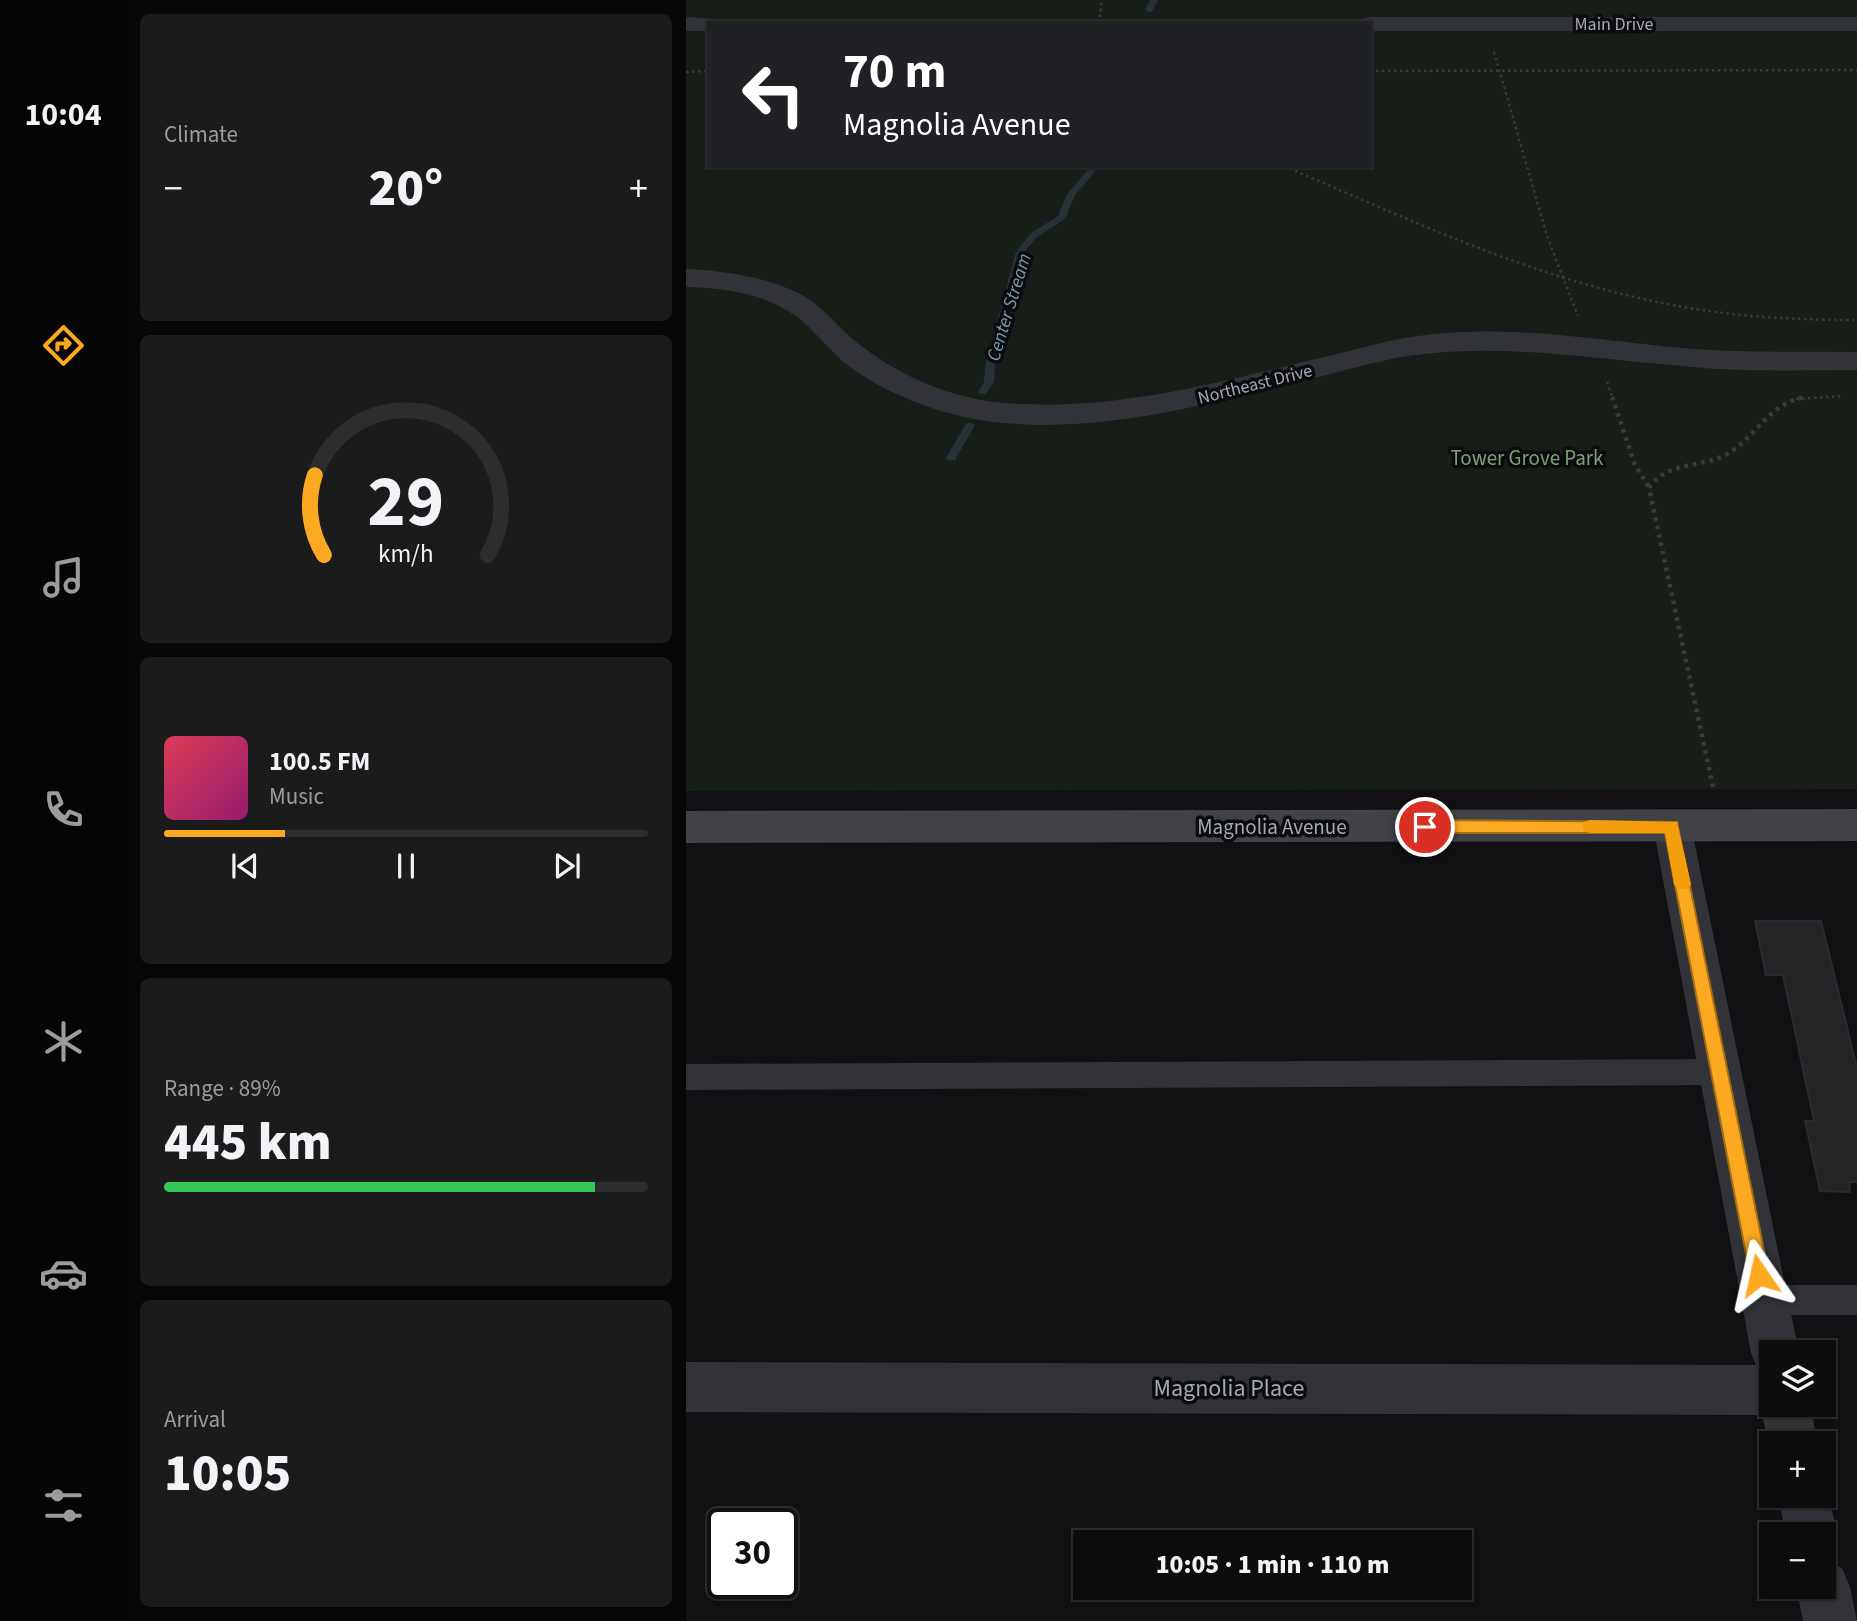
<!DOCTYPE html>
<html lang="en">
<head>
<meta charset="utf-8">
<style>
  body { margin:0; font-family:"Source Sans 3",sans-serif; background:#1b1b1c; color:#f1f3f6; height:100vh; display:flex; flex-direction:column; font-size:26px; white-space:nowrap }
  * { box-sizing:border-box; margin:0 }
  p { font-size:23px; color:#9a9c9e }
  .icon { flex:none; width:38px; height:38px; fill:none; stroke:currentColor; stroke-width:2; stroke-linecap:round; stroke-linejoin:round }
  .map { position:relative; flex:1; overflow:hidden }
  .side { display:flex; flex-direction:column; gap:14px; padding:14px; background:#070708; width:560px }
  .side>* { flex:none }
  .guide { position:absolute; left:21px; top:21px; width:665px; height:147px; border-radius:0px; box-shadow:0 2px 5px #0004,0 0 0 2px #2d2d2e; background:#202124; color:#fff; overflow:hidden }
  .controls { position:absolute; left:1073px; top:1340px; display:grid; gap:14px }
  .controls a { display:grid; place-items:center; width:77px; height:77px; border-radius:0px; background:#0d0d0e; box-shadow:0 2px 5px #0004,0 0 0 2px #2d2d2e; font-size:35px }
  .speed { position:absolute; left:21px; top:1508px; display:flex; gap:14px; font-size:35px; font-weight:700; text-align:center }
  .speed>* { display:grid; place-content:center; width:91px; height:91px; border-radius:50%; background:#0d0d0e; box-shadow:0 2px 5px #0004,0 0 0 2px #2d2d2e; line-height:1 }
  .speed .limit { border:4px solid #111; border-radius:10px; background:#fff; color:#111 }
  .pin { position:absolute; display:grid; place-items:center; width:60px; height:60px; color:#fff; margin:-30px; border:4px solid #fff; border-radius:50%; box-shadow:0 2px 7px #0007 }
  .me { position:absolute; width:77px; margin:-38px; rotate:349deg; stroke-linejoin:round; filter:drop-shadow(0 0 5px #0008) }
  .turn { display:flex; align-items:center; gap:24px; height:147px; padding:0 21px; font-size:32px }
  .turn .icon { width:91px; height:91px; stroke-width:2.5 }
  .turn b { display:block; font-size:49px; line-height:60px }
  .big { font-size:52px; font-weight:800; line-height:1.1 }
  .side .widget { flex:1; display:flex; flex-direction:column; justify-content:center; gap:10px; min-width:0; padding:0 24px; border-radius:10px; background:#1b1b1c }
  .side .dial { align-items:center; gap:0 }
  .dial svg { height:182px; overflow:visible; fill:none; stroke:#2d2d2e; stroke-width:7; stroke-linecap:round; text-anchor:middle }
  .dial text { fill:#f1f3f6; stroke:none }
  .song { display:flex; align-items:center; gap:21px }
  .cover { width:84px; height:84px; border-radius:10px; background:linear-gradient(135deg,hsl(350 70% 55%),hsl(320 70% 35%)) }
  .played { height:7px; border-radius:4px; background:linear-gradient(90deg,#fca921 25%,#2d2d2e 25%) }
  .keys { display:flex; justify-content:space-around; direction:ltr }
  .heat { display:flex; justify-content:space-between; align-items:center; font-size:38px; direction:ltr }
  .charge { height:10px; border-radius:5px; background:linear-gradient(90deg,#34c759 89%,#2d2d2e 0) }
  .trip { position:absolute; left:387px; top:1530px; width:399px; height:70px; border-radius:0px; background:#0d0d0e; box-shadow:0 2px 5px #0004,0 0 0 2px #2d2d2e; font-weight:800; line-height:70px; text-align:center }
  main { display:flex; flex:1; min-height:0 }
  .menu { display:flex; flex-direction:column; width:126px; justify-content:space-around; align-items:center; background:#050506; color:#9a9c9e }
  .menu .icon { width:49px; height:49px }
  .menu .selected { color:#fca921 }
  .menu b { font-size:32px; color:#f1f3f6 }
  .map>svg:first-child { display:block }
  .green { fill:#171e18; fill-rule:evenodd }
  .lines { fill:none; stroke-linecap:round; stroke-linejoin:round }
  .stream { fill:#273137; fill-rule:evenodd }
  .building { fill:#242427; stroke:#2b2b2f; stroke-width:2 }
  .path-far1 { stroke:#383a3f; stroke-width:2.5; stroke-dasharray:2.5 3.5; stroke-linecap:butt }
  .path { stroke:#383a3f; stroke-width:4.5; stroke-dasharray:3.5 5; stroke-linecap:butt }
  .lane { fill:#323338; fill-rule:evenodd }
  .street { fill:#323338; fill-rule:evenodd }
  .secondary { fill:#404248; fill-rule:evenodd }
  .route { fill:#fca921; stroke:#a46e15; stroke-width:2 }
  .slow { fill:#f59e0b }
  .labels { text-anchor:middle; stroke-width:7; stroke-linejoin:round; paint-order:stroke }
  .far-street-label { font-size:18px; fill:#a2a8b4; stroke:#0c0c0e }
  .far-water-label { font-size:19px; font-style:italic; fill:#7699b2; stroke:#0c0c0e }
  .park-label { font-size:21px; fill:#77a178; stroke:#0c0c0e }
  .street-label { font-size:21px; fill:#a2a8b4; stroke:#0c0c0e }
  .near-street-label { font-size:24px; fill:#a2a8b4; stroke:#0c0c0e }
</style>
</head>
<body>
<main>
<nav class="menu">
<b>10:04</b>
<svg class="icon selected" aria-label="directions" viewBox="0 0 24 24"><path d="M12 3l9 9-9 9-9-9zM9 14v-3h6M13 9l2 2-2 2"/></svg>
<svg class="icon" aria-label="music" viewBox="0 0 24 24"><path d="M9 18V5l10-2v13"/><circle cx="6" cy="18" r="3"/><circle cx="16" cy="16" r="3"/></svg>
<svg class="icon" aria-label="phone" viewBox="0 0 24 24"><path d="M5 4h4l2 5-3 2q2 4 5 5l2-3 5 2v4C11 20 4 13 5 4z"/></svg>
<svg class="icon" aria-label="climate" viewBox="0 0 24 24"><path d="M12 3v18M4 7l16 10M4 17L20 7"/></svg>
<svg class="icon" aria-label="car" viewBox="0 0 24 24"><path d="M5 17H2v-5l4-1 3-4h7l3 4 3 1v5h-3M9 17h6M6 11h13"/><circle cx="7" cy="17" r="2"/><circle cx="17" cy="17" r="2"/></svg>
<svg class="icon" aria-label="filters" viewBox="0 0 24 24"><path d="M4 7h16M4 17h16"/><circle cx="9" cy="7" r="2"/><circle cx="15" cy="17" r="2"/></svg>
</nav>
<section class="side">
<div class="widget"><p>Climate</p>
<div class="heat"><a>−</a><b class="big">20°</b><a>+</a></div>
</div>
<div class="widget dial"><svg viewBox="0 0 100 80">
<path d="M14 69A42 42 0 1 1 86 69"/>
<path d="M14 69A42 42 0 0 1 10 34" stroke="#fca921"/>
<text x="50" y="56" font-size="32" font-weight="700">29</text>
<text x="50" y="72" font-size="11">km/h</text>
</svg></div>
<div class="widget">
<div class="song"><i class="cover"></i><div><b>100.5 FM</b><p>Music</p></div></div>
<div class="played"></div>
<div class="keys"><svg class="icon" aria-label="previous" viewBox="0 0 24 24"><path d="M18 5L8 12l10 7zM5 5v14"/></svg><svg class="icon" aria-label="pause" viewBox="0 0 24 24"><path d="M8 5v14M16 5v14"/></svg><svg class="icon" aria-label="next" viewBox="0 0 24 24"><path d="M6 5l10 7-10 7zM19 5v14"/></svg></div>
</div>
<div class="widget"><p>Range · 89%</p><b class="big">445 km</b><div class="charge"></div></div>
<div class="widget"><p>Arrival</p><b class="big">10:05</b></div>
</section>
<div class="map">
<svg width="1171" height="1621" viewBox="0 0 1171 1621">
  <rect width="100%" height="100%" fill="#111113"/>
  <path class="green" d="M0 0H1171V789L0 791ZM23 23H684V166H23Z"/>
  <g class="lines">
    <g class="stream">
      <path d="M464 0H472L466 12H463L459 10Z"/>
      <path d="M405 166H414L389 195 379 219 351 237 338 252 309 366 308 382 300 394H294L292 392 298 382 299 366 330 252 345 233 372 216 381 194Z"/>
      <path d="M284 422 289 425 270 458 269 460H261L260 458 279 425Z"/>
    </g>
  </g>
  <path class="building" d="M1069 921H1135L1171 1068V1182H1163L1164 1192 1134 1191 1119 1121H1128L1097 975H1080Z"/>
  <g class="lines">
    <g class="path-far1">
      <path d="M413 23 416 0"/>
      <path d="M808 52 861 236 892 316"/>
      <path d="M684 71 1171 70"/>
      <path d="M0 72 23 71"/>
      <path d="M598 166C727 221 852 281 992 306 1051 317 1111 320 1171 320"/>
      <path d="M921 382 927 399"/>
      <path d="M1110 399 1157 396"/>
    </g>
    <g class="path">
      <path d="M926 397 949 465 963 487"/>
      <path d="M1027 787 963 488C982 460 1015 469 1041 454 1071 437 1082 403 1120 397"/>
    </g>
    <g class="lane">
      <path d="M1033 1059 1043 1063 1047 1072 1043 1081 1033 1085 0 1090V1064Z"/>
      <path d="M1078 1285H1171V1315H1078L1067 1311 1063 1300 1067 1289Z"/>
    </g>
    <g class="street">
      <path d="M0 17 31 19 34 23H23V31H0Z"/>
      <path d="M684 17H1171V31H684V23H673L676 19Z"/>
      <path d="M0 269C40 271 83 277 118 296 140 309 153 329 173 344 213 376 267 399 318 403 429 412 537 381 643 356 673 349 702 340 732 336 824 323 915 341 1006 349 1061 353 1116 351 1171 352V370C1116 370 1061 372 1006 367 916 360 828 344 738 354 704 357 670 368 636 376 532 401 426 433 317 423 264 418 207 398 164 367 145 353 133 335 115 320 83 294 40 288 0 287Z"/>
      <path d="M986 810 1000 815 1005 826 1113 1353H1085V1405H1124L1132 1444H1085V1452L1076 1415 0 1412V1362L1070 1365 1065 1353 967 826 972 815Z"/>
      <path d="M1138 1481 1152 1535 1144 1553 1138 1556V1535H1100L1092 1496H1138Z"/>
      <path d="M1138 1561 1156 1568 1164 1587 1171 1621H1117L1110 1587H1138Z"/>
    </g>
    <path class="secondary" d="M1171 809V841L0 843V811Z"/>
  </g>
  <path class="route" d="M739 820 991 822 1083 1275 1080 1281 1073 1284 1066 1281 1064 1275 979 833H739L734 831 731 827 734 822Z"/>
  <path class="slow" d="M904 820 991 822 1005 884 1002 889H991L988 884 979 833H904L898 831 896 826 898 822Z"/>
  <g class="labels">
    <g class="far-street-label">
      <text x="928" y="30">Main Drive</text>
      <text transform="translate(569 384) rotate(-14)" y="6">Northeast Drive</text>
    </g>
    <g class="far-water-label">
      <text transform="translate(322 307) rotate(-73)" y="7">Center Stream</text>
    </g>
    <g class="park-label">
      <text x="841" y="465">Tower Grove Park</text>
    </g>
    <g class="street-label">
      <text x="586" y="834">Magnolia Avenue</text>
    </g>
    <g class="near-street-label">
      <text x="543" y="1396">Magnolia Place</text>
    </g>
  </g>
</svg>
<div class="controls">
<a><svg class="icon" aria-label="layers" viewBox="0 0 24 24"><path d="M12 4l9 5-9 5-9-5zM3 14l9 5 9-5"/></svg></a>
<a>+</a>
<a>−</a>
</div>
<div class="speed"><div class="limit">30</div></div>
<div class="pin" style="left:739px;top:827px;background:#d93025"><svg class="icon" aria-label="arrive" viewBox="0 0 24 24"><path d="M6 21V4h12l-3 4 3 4H6"/></svg></div>
<svg class="me" style="left:1073px;top:1275px" viewBox="-20 -20 40 40"><path d="M0-17L14 15 0 8-14 15z" fill="#fca921" stroke="#fff" stroke-width="4"/></svg>
<div class="trip">10:05 · 1 min · 110 m</div>
<div class="guide">
<div class="turn"><svg class="icon" aria-label="left" viewBox="0 0 24 24"><path d="M17 20v-9H6M10 6l-5 5 5 5"/></svg><div><b>70 m</b>Magnolia Avenue</div></div>
</div>
</div>
</main>
</body>
</html>
